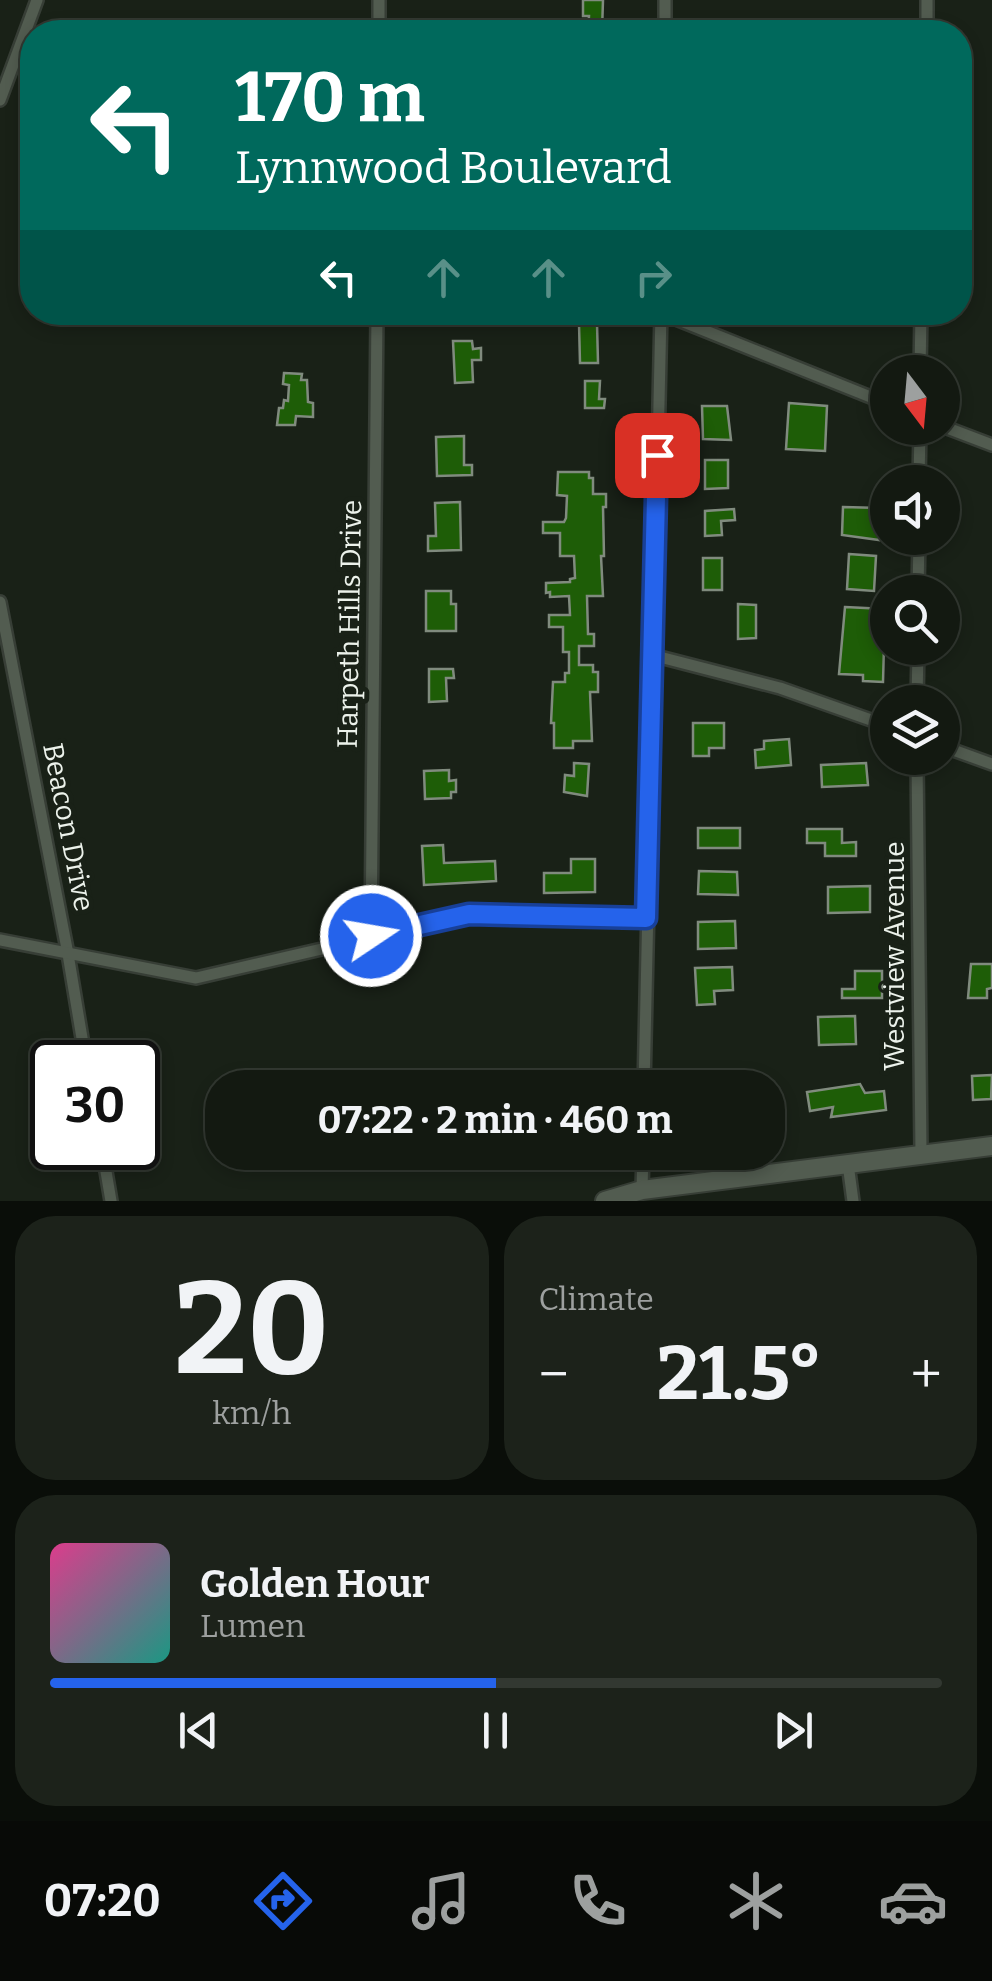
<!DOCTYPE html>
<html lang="en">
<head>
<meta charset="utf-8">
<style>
  body { margin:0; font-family:Bitter,serif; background:#1c221a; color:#f1f3f6; height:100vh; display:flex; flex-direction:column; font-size:38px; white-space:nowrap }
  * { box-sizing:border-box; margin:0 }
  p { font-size:32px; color:#9da09f }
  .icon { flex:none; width:55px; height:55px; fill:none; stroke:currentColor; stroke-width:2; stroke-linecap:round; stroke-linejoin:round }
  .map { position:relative; height:1201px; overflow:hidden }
  .panel { display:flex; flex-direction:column; gap:15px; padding:15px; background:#0a0e09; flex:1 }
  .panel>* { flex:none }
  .guide { position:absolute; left:20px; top:20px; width:952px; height:305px; border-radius:40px; box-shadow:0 5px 15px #0003,0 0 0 2px #323831; background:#00695c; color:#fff; overflow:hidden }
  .needle { width:65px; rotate:164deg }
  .buttons { position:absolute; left:870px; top:355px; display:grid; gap:20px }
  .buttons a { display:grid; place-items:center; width:90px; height:90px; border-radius:50%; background:#131911; box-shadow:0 5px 15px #0003,0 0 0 2px #323831; font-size:50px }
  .speed { position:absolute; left:30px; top:1040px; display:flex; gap:20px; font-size:50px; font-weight:700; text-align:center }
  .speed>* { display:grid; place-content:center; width:130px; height:130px; border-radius:50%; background:#131911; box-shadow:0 5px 15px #0003,0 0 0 2px #323831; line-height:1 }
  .speed .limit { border:5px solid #111; border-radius:15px; background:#fff; color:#111 }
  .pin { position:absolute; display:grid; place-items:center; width:85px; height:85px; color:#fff; margin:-42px; border-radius:20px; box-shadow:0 5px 15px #0006 }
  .me { position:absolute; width:110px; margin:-55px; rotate:78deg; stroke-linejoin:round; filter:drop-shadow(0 0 8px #0008) }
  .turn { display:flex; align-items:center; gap:35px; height:210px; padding:0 50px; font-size:45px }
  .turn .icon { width:130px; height:130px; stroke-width:2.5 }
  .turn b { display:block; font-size:70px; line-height:85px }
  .lanes { display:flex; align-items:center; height:95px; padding:0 50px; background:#0003; justify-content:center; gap:50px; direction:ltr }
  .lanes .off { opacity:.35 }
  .big { font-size:75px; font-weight:700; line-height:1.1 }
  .panel .widget { flex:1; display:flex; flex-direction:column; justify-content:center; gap:15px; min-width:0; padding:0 35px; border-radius:40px; background:#1c221a }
  .panel .dial { align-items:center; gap:0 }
  .dial b { font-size:130px; line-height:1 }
  .song { display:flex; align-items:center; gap:30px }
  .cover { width:120px; height:120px; border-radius:15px; background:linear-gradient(135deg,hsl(330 70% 55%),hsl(170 70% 35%)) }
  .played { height:10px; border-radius:5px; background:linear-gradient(90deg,#2563eb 50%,#323831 50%) }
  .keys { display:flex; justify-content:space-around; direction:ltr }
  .heat { display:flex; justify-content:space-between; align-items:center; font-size:55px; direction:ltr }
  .panel .tiles { flex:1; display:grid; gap:15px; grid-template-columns:1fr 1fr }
  .widget:last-child { grid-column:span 2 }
  .trip { position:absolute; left:205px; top:1070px; width:580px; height:100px; border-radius:40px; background:#131911; box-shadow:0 5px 15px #0003,0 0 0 2px #323831; font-weight:700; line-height:100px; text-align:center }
  .tabs { display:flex; height:160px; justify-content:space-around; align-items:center; background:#080a07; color:#9da09f }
  .tabs .icon { width:70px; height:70px }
  .tabs .selected { color:#2563eb }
  .tabs b { font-size:45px; color:#f1f3f6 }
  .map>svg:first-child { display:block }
  .building { fill:#1e5d07; stroke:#808b7e; stroke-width:2.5 }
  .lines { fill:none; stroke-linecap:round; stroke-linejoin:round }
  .street-casing { stroke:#373e36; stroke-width:16 }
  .secondary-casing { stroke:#373e36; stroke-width:22 }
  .street { stroke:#525c50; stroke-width:11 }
  .secondary { stroke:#525c50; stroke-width:18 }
  .route-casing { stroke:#184099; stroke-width:25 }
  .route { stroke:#2563eb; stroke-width:18 }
  .labels { text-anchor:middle; stroke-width:10; stroke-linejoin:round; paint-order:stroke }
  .street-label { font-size:28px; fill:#ecf2eb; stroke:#192117 }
</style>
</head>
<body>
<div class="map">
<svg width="992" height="1201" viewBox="0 0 992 1201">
  <rect width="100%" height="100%" fill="#192117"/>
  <g class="building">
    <path d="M583 0H603L602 32H588L589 16H583Z"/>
    <path d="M579 323H597L598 363H580Z"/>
    <path d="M453 341H472L473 349 481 348V360H472L473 382 455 383Z"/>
    <path d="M284 373 302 374 301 380H307L308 402 313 403V417L296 416 295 425H277L279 408H283L284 400 288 401 289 385 283 384Z"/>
    <path d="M585 381H600L599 399H605L604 408H585Z"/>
    <path d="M789 403 827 406 825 451 786 449Z"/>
    <path d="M702 406H727L731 440 703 439Z"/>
    <path d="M464 436V465H472V475L437 476 436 437Z"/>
    <path d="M705 460H728V488L705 489Z"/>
    <path d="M558 472H589V478H593V494H606V507H603L604 556H601L603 596H587L588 634H594V646H579V665H593V672H598V692H590L592 741H573V748H554V723H551L553 682H565V673H569V652H563V627H549V615H570L569 596 550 597V592L546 593V583L570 582V579L575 578 574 556H560V533H543V522H564L566 518 567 496 557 495Z"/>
    <path d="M460 502 461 550 428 551V536H436L435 503Z"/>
    <path d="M843 507 880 508 879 540 842 535Z"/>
    <path d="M734 509 735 520 721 521 722 535 705 536V511Z"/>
    <path d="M849 554 876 556 874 591 847 589Z"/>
    <rect x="703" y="558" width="19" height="32"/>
    <path d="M426 591H451V604H456V631H426Z"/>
    <path d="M738 604 756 605V638L738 639Z"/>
    <path d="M845 607 885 609 883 682 863 681V675L839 674Z"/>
    <path d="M429 669H453L454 678H446L447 701 429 702Z"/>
    <path d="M693 723H724V748H709V756H693Z"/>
    <path d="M789 739 791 765 756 768 755 750 764 749V741Z"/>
    <path d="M574 763 589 764 587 796 564 792 565 775 574 776Z"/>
    <path d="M866 763 868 785 822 787 821 765Z"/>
    <path d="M449 770V781L456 780V792H451V798L425 799 424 771Z"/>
    <rect x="698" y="828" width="42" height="20"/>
    <path d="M807 829H842V843L856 842V856H825V843H807Z"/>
    <path d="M443 845 444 863 495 861 496 881 424 885 422 846Z"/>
    <path d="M571 859H595V892L544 893V873H571Z"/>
    <path d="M699 871 737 872 738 895 698 894Z"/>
    <path d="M870 886V912L828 913V887Z"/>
    <path d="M735 921 736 948 698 949V922Z"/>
    <path d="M971 964H992V988L987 989V998H968Z"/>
    <path d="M732 967 733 990 714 991 715 1004 697 1005 695 968Z"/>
    <path d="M855 971H882V998H842V989H855Z"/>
    <path d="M855 1016 856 1044 819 1045 818 1017Z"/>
    <path d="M992 1075 991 1099 973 1100 972 1076Z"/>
    <path d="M860 1084 865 1093 884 1091 886 1110 831 1117 833 1107 810 1111 807 1092Z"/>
  </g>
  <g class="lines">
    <defs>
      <g id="street">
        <path d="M379 32V0"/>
        <path d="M665 32V0"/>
        <path d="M927 32V0"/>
        <path d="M0 100 37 0"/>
        <path d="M661 313 888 404"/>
        <path d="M920 372 921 312"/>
        <path d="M942 426 992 445"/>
        <path d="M919 482 920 428"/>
        <path d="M918 592 919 538"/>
        <path d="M0 602 68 954 86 1062"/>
        <path d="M652 655 780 688 888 726"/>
        <path d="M917 702 918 648"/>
        <path d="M942 746 992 764"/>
        <path d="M917 758 921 1154"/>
        <path d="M371 936 377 312"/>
        <path d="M0 940 196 978 469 915 645 917"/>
        <path d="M644 1088 661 312"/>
        <path d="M102 1148 111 1201"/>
        <path d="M848 1164 853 1201"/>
        <path d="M642 1190 643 1152"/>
      </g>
      <path id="secondary" d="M605 1201 642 1190 992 1146"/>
    </defs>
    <use href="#street" class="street-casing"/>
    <use href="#secondary" class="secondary-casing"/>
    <use href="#street" class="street"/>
    <use href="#secondary" class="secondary"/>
  </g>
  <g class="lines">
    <defs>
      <path id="route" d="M371 936 469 914 646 918 657 455"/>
    </defs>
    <use href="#route" class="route-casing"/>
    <use href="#route" class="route"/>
  </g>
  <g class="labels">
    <g class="street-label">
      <text transform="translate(349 624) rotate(-89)" y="10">Harpeth Hills Drive</text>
      <text transform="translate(69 827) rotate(79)" y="10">Beacon Drive</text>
      <text transform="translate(894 956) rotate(-90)" y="10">Westview Avenue</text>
    </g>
  </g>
</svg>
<div class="buttons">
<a><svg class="needle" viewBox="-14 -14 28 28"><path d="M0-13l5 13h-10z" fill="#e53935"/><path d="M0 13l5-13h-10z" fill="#9da09f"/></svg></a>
<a><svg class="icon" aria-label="sound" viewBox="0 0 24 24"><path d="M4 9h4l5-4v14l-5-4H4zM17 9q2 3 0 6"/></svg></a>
<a><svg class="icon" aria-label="search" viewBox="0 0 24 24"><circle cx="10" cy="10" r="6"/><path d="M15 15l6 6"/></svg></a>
<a><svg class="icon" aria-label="layers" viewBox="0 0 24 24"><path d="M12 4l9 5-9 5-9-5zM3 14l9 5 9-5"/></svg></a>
</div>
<div class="speed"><div class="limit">30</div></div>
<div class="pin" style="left:657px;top:455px;background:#d93025"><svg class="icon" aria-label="arrive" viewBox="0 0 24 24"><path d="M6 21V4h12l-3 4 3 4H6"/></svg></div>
<svg class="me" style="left:371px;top:936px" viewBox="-20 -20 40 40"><circle r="17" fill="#2563eb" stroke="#fff" stroke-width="3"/><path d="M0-11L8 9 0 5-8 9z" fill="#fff"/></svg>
<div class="trip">07:22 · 2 min · 460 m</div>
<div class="guide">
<div class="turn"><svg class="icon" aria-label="left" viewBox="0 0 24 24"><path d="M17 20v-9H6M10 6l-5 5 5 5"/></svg><div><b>170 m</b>Lynnwood Boulevard</div></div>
<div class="lanes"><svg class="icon" aria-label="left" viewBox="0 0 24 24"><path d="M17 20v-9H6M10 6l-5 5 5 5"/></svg><svg class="icon off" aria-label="ahead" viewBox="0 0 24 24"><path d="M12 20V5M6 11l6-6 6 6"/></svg><svg class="icon off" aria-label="ahead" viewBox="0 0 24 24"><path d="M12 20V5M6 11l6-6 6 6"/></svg><svg class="icon off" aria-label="right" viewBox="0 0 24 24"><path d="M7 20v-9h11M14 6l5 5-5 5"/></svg></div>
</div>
</div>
<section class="panel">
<div class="tiles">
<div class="widget dial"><b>20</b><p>km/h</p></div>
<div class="widget"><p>Climate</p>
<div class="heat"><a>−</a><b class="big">21.5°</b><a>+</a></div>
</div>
<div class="widget">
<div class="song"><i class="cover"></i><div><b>Golden Hour</b><p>Lumen</p></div></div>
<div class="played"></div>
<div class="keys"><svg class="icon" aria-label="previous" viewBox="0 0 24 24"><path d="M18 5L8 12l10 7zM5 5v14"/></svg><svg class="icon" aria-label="pause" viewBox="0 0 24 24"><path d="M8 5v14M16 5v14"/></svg><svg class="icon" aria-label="next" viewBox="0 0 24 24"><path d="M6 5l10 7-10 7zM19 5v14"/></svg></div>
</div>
</div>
</section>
<nav class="tabs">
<b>07:20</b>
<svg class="icon selected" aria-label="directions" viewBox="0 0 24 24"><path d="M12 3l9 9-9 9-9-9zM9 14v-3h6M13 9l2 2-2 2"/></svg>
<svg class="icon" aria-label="music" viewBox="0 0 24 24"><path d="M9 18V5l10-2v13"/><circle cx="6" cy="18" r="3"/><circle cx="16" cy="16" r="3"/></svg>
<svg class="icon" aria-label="phone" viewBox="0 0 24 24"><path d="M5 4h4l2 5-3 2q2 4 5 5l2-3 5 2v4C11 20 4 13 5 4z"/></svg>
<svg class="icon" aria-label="climate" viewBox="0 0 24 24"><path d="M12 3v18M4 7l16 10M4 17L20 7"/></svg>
<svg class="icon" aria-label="car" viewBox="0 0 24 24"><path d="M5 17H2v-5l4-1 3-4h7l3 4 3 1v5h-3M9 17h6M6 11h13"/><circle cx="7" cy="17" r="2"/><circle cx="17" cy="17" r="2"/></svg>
</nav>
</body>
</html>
